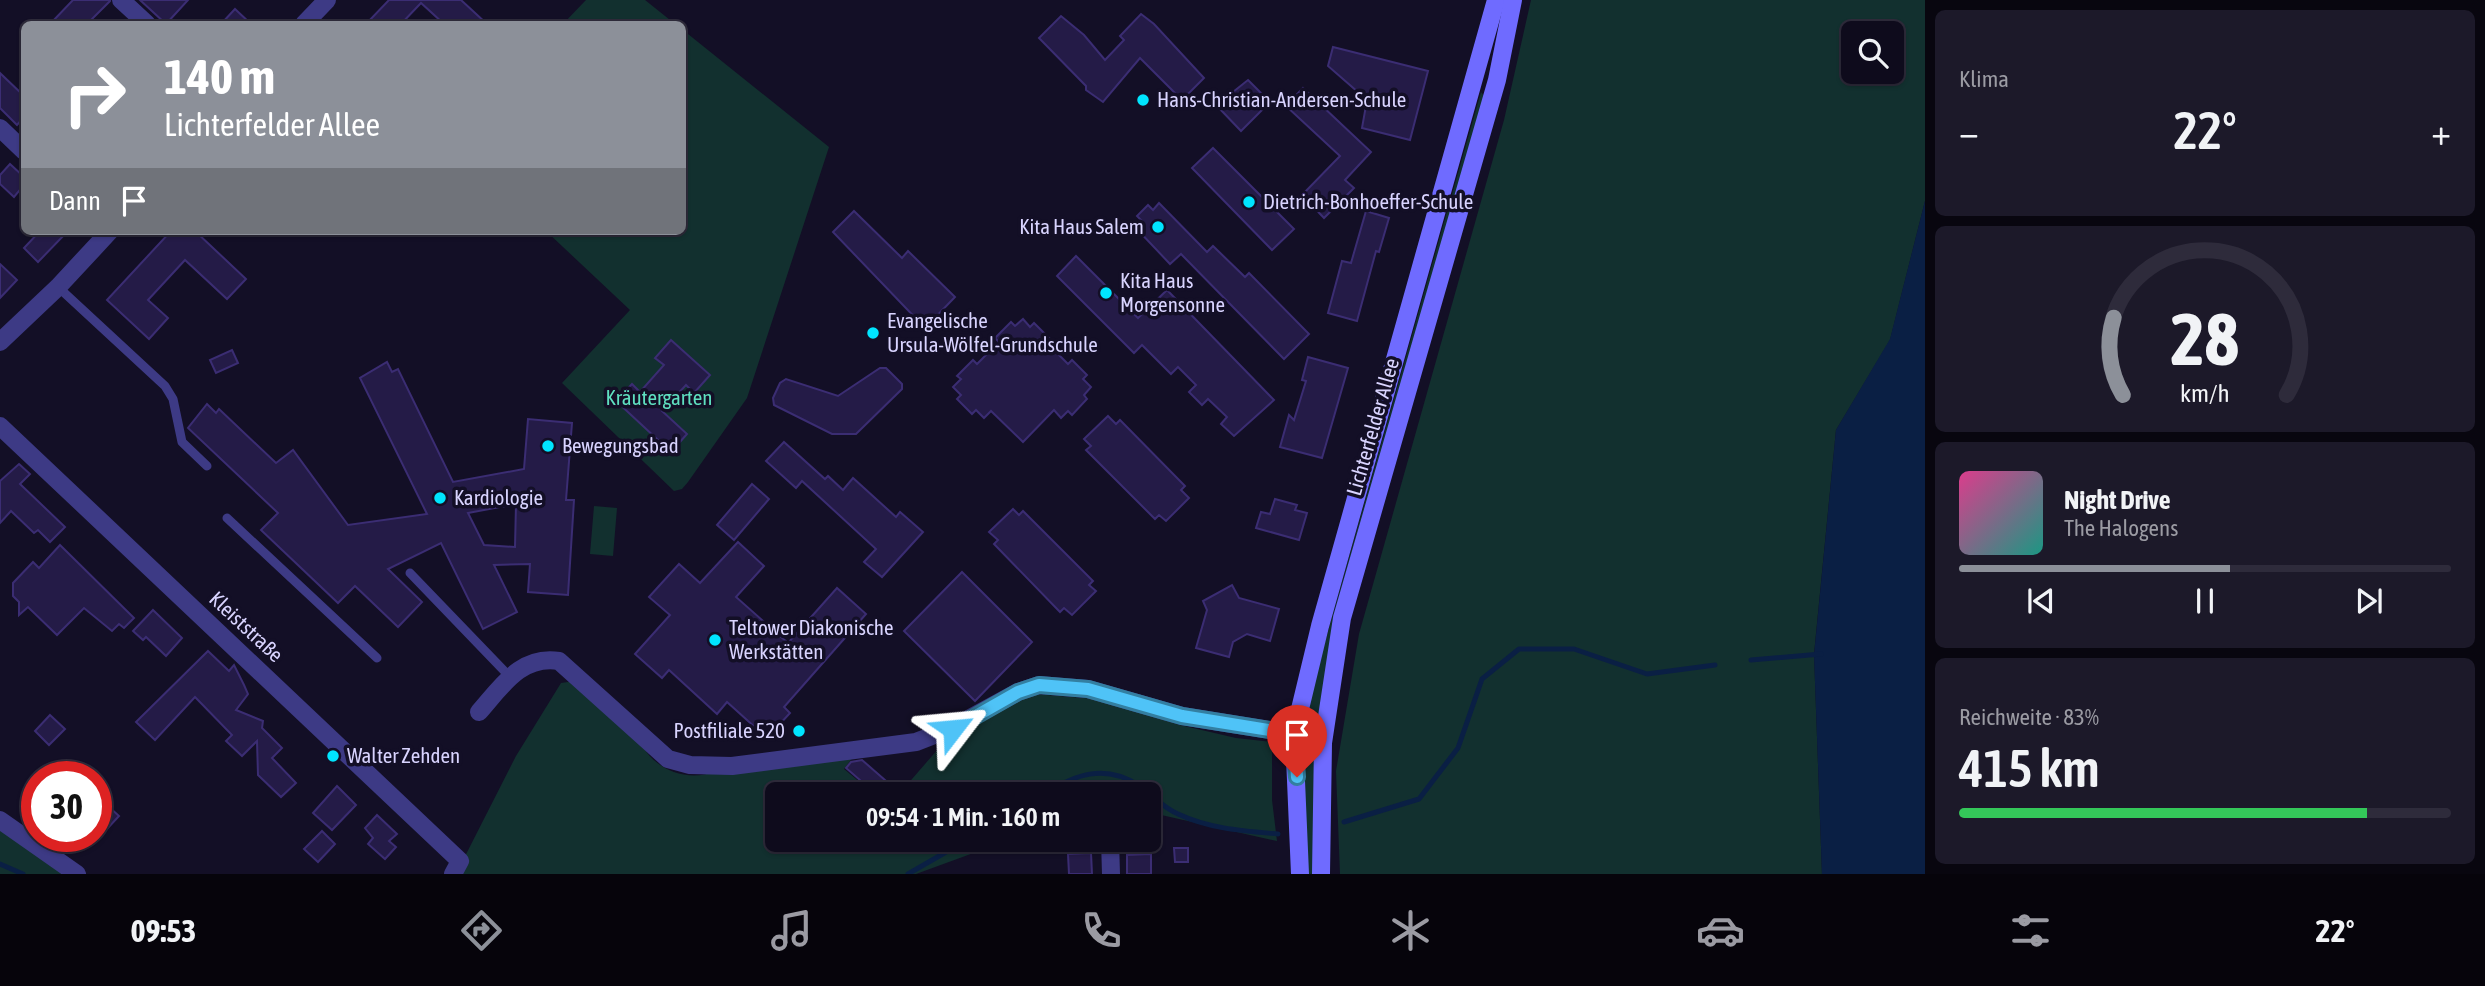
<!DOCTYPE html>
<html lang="de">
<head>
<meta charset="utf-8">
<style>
  body { margin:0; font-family:"Asap Condensed",sans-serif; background:#1c1929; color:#f1f3f6; height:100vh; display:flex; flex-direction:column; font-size:26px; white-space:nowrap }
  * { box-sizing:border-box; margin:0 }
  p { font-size:23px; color:#9b9ba3 }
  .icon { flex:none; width:38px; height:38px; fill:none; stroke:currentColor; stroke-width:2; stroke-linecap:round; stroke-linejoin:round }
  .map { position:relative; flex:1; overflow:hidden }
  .side { display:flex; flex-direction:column; gap:10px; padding:10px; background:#08060f; width:560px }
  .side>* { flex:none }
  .hud { position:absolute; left:21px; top:21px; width:665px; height:214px; border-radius:10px; box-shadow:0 2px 5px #0004,0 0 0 2px #2e2b3b; background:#8c9099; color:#fff; overflow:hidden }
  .controls { position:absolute; left:1841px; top:21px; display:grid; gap:14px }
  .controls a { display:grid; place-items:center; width:63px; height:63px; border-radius:10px; background:#0e0b1c; box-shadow:0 2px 5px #0004,0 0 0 2px #2e2b3b; font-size:35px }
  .speed { position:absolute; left:21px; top:761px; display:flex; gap:14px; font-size:35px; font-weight:700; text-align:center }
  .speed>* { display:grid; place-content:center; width:91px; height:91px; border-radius:50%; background:#0e0b1c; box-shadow:0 2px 5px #0004,0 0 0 2px #2e2b3b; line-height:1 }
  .speed .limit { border:10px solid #d22; background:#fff; color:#111 }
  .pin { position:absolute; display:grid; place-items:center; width:60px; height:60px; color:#fff; margin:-72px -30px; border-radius:50% 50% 50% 0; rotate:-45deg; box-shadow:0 0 7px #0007 }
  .pin .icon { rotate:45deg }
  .me { position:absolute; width:77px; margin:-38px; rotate:61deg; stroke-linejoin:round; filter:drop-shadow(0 0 5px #0008) }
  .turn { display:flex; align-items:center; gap:24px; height:147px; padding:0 28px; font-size:32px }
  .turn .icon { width:91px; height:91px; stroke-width:2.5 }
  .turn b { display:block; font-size:49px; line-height:60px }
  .then { display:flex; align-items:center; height:66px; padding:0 28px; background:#0003; gap:14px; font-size:26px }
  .big { font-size:52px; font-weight:600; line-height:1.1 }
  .side .widget { flex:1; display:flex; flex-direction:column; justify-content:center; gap:10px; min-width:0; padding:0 24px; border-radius:10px; background:#1c1929 }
  .side .dial { align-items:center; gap:0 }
  .dial svg { height:182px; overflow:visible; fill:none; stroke:#2e2b3b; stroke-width:7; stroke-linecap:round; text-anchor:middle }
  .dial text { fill:#f1f3f6; stroke:none }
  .song { display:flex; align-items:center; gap:21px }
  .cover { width:84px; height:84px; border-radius:10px; background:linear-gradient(135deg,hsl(330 70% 55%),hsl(170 70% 35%)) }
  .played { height:7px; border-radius:4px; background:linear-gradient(90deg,#8c9099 55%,#2e2b3b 55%) }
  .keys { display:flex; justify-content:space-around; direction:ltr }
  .heat { display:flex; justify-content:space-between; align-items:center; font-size:38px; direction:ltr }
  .charge { height:10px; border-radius:5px; background:linear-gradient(90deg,#34c759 83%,#2e2b3b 0) }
  .trip { position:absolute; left:765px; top:782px; width:396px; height:70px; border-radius:10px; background:#0e0b1c; box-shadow:0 2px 5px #0004,0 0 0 2px #2e2b3b; font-weight:600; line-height:70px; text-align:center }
  .tab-bar { display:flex; height:112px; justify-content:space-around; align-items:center; background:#06040b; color:#9b9ba3 }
  .tab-bar .icon { width:49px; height:49px }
  .tab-bar .current { color:#8c9099 }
  .tab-bar b { font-size:32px; color:#f1f3f6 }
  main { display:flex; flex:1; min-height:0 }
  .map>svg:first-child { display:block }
  .green { fill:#12302f; fill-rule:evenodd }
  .water { fill:#0a1f44 }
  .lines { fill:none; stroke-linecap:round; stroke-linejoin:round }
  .stream { stroke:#0a1f44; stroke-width:5 }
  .building { fill:#241b47; stroke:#3b2d73; stroke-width:2; fill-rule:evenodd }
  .service { stroke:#3d3a85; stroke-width:9 }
  .minor { stroke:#3d3a85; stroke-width:18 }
  .secondary { stroke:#6f6bff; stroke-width:18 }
  .route-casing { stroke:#337fa1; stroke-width:18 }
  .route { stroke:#4fc3f7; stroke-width:12 }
  .poi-dot { fill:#00e5ff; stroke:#130f26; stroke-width:2.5 }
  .labels { text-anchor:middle; stroke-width:7; stroke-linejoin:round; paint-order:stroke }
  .poi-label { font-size:21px; fill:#d9d4ff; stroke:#130f26; text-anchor:start }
  .park-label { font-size:21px; fill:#5fe0c0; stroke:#130f26 }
  .street-label { font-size:21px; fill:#d9d4ff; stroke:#130f26 }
</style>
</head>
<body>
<main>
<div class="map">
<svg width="1925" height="874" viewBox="0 0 1925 874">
  <rect width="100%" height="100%" fill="#130f26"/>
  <g class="green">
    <path d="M586 0H645L675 24H563Z"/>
    <path d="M1531 0H1925V201L1890 340 1836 430 1814 654 1822 874H1340L1336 771 1359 634 1504 120ZM1853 33H1892V72H1853Z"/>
    <path d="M683 30 829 147 747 398 688 482 682 489 674 491 562 383 630 310 546 231H682Z"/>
    <path d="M1481 92 1484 96 1338 616 1317 874H1306C1304 807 1301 747 1314 681Z"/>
    <path d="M594 506 617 508 613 556 590 554Z"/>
    <path d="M575 681 642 745C655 770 689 783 715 771L857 752 844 769 874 794H777V840H1009L916 874H456L516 756 561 683Z"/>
    <path d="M1034 694 1096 699 1180 725 1236 738 1272 742V800L1277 841 1148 812V794H899L945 741 997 708Z"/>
    <path d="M0 820 77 874H0Z"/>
  </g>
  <path class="water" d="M1925 201V874H1822L1814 655 1836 430 1890 339Z"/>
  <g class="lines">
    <g class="stream">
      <path d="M1751 660 1821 654"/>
      <path d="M1043 794C1075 775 1104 763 1138 785 1151 794 1163 808 1178 814 1210 829 1244 831 1278 834"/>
      <path d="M1344 822 1419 799 1458 748 1482 679 1519 649H1574L1647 674 1715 665"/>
      <path d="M0 864 23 874"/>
      <path d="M908 874 967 840"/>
    </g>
  </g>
  <g class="building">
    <path d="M73 0H110V1L87 24H50Z"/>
    <path d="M140 0H188L166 24Z"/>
    <path d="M389 0H461L487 24H444L421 3 401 24H366Z"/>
    <path d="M235 9 251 24H221Z"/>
    <path d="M1141 14 1154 24 1204 78 1182 100 1140 58 1103 102 1086 90V86L1039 38 1061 16 1084 35 1105 60 1124 40 1120 36Z"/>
    <path d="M1333 47 1428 71 1410 140 1362 128 1367 100 1328 66Z"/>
    <path d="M0 73 24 96V117L17 125 0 108Z"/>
    <path d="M1248 80 1270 102 1241 131 1219 108 1225 103 1223 100Z"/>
    <path d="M1303 88 1371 152 1345 180 1354 188 1324 218 1302 195 1340 156 1286 106Z"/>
    <path d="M1213 148 1294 229 1272 250 1192 168Z"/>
    <path d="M10 164 24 177V185L14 197 0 184V175Z"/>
    <path d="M1159 203 1207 252 1213 246 1245 277 1249 273 1309 334 1284 359 1181 254 1170 264 1135 227 1142 221 1137 216 1148 205 1153 210Z"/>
    <path d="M854 211 902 258 908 251 955 297 925 328 833 232Z"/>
    <path d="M1366 211 1389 218 1379 252 1376 251 1357 321 1328 313 1342 261 1351 263Z"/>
    <path d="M40 231H68L38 262 24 248Z"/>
    <path d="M171 231H195L246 279 227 299 185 260 148 300 168 318 149 339 107 300Z"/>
    <path d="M1076 256 1138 318 1167 290 1274 400 1234 436 1221 424 1227 417 1208 399 1202 405 1189 392 1196 385 1178 367 1171 374 1142 345 1134 353 1057 276Z"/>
    <path d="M0 264 17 280 0 298Z"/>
    <path d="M1023 319 1030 327 1034 323 1049 338 1045 341 1068 364 1072 360 1087 375 1083 379 1091 387 1084 395 1087 399 1072 415 1068 411 1061 418 1054 410 1023 442 991 411 984 418 976 410 972 414 957 399 961 395 953 387 961 379 957 376 973 360 977 364 999 342 995 338 1011 322 1015 326Z"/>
    <path d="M671 340 710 375 694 393 686 385 662 411 687 434 671 452 616 401 632 384 640 392 664 365 655 358Z"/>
    <path d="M232 350 238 363 216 373 210 360Z"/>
    <path d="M1308 357 1348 368 1322 458 1280 447 1289 415 1294 420 1306 381 1302 380Z"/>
    <path d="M387 362 392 372 398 369 453 482 524 469 528 419 572 423 566 500H574L568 595 528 592 530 564 494 565 517 612 483 629 441 543 388 569 422 602 398 627 355 586 338 603 261 530 278 513 188 428 207 404 216 413 219 409 276 463 293 450 348 525 427 514 360 378ZM516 504 515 547 484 545 468 513Z"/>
    <path d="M880 368H886L902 384V389L856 434H832L774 405 773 398 780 383 786 379 838 396Z"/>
    <path d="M1108 416 1116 424 1120 420 1185 486 1181 490 1189 498 1166 521 1159 515 1155 519 1086 450 1091 446 1084 439Z"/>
    <path d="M784 442 825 479 828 476 843 490 853 478 896 517 900 512 923 532 882 577 864 562 876 549 802 481 796 488 766 461Z"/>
    <path d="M19 464 30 474 20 484 65 527 50 542 38 530 34 533 11 511 0 523V481Z"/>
    <path d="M752 484 769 499 734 540 717 525Z"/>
    <path d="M1275 499 1297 505 1295 510 1307 513 1299 540 1256 528 1261 512 1270 514Z"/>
    <path d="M1013 509 1019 515 1023 511 1093 581 1089 585 1096 591 1072 615 1064 608 1060 612 994 544 998 540 989 532Z"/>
    <path d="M738 542 764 566 736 597 788 643 837 588 866 614 784 707 790 713 767 738 727 702 717 714 669 670 662 678 635 654 670 615 649 597 679 564 700 583Z"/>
    <path d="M60 545 134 618 124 628 119 624 112 631 84 608 57 635 28 607 19 615V602L13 596V583L33 562 39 568Z"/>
    <path d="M962 572 1032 642 975 701 904 631Z"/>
    <path d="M1232 585 1239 598 1279 609 1270 641 1247 634 1233 642 1229 657 1196 648 1207 610 1203 601Z"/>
    <path d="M153 610 182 638 166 656 146 637 143 640 133 631Z"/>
    <path d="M208 651 229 671 234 665 244 685 248 694 236 710 263 721 262 728 282 748 272 758 296 783 281 797 258 775 257 741 242 756 226 741 232 735 195 697 155 740 136 722Z"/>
    <path d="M50 715 65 729 49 745 35 731Z"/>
    <path d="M862 760 901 794H876L846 768 851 762Z"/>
    <path d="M337 786 356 805 332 830 313 813Z"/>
    <path d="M96 795 119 816 105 831 96 823Z"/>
    <path d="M377 815 397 834 389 841 396 847 385 859 368 844 373 838 365 828Z"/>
    <path d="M322 831 335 844 318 862 304 849Z"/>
    <rect x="1034" y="840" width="14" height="13"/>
    <path d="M1174 848H1188V862H1175Z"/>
    <path d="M1091 853 1092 874H1069L1068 854Z"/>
    <path d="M1151 854V874H1127V855Z"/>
  </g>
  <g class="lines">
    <g class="service">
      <path d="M58 287 165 386 173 399 182 442 207 466"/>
      <path d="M227 518 377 658"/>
      <path d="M410 573 511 678"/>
    </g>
    <g class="minor">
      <path d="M121 0 147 24"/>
      <path d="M304 24 327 0"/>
      <path d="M0 128 24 151"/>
      <path d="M0 342 58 287 110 231"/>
      <path d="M0 426 460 861 453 874"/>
      <path d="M479 712C502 686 521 655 559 661L668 759 690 765 732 766 916 742 952 728 1018 692 1039 685 1088 689 1182 716 1294 734"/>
      <path d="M0 820 77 874"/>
      <path d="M1110 840 1111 874"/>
    </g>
    <g class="secondary">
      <path d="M1300 874 1294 734 1320 626 1496 0"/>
      <path d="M1321 874 1323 743 1342 618 1497 80 1513 0"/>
    </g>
  </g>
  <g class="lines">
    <defs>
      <path id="route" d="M953 729 1018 692 1039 685 1088 689 1182 716 1294 734 1297 777"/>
    </defs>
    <use href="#route" class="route-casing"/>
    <use href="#route" class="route"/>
  </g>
  <g class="poi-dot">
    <circle cx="1143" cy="100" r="7"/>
    <circle cx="1249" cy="202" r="7"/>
    <circle cx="1158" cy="227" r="7"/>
    <circle cx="1106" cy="293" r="7"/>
    <circle cx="873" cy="333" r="7"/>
    <circle cx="548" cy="446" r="7"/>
    <circle cx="440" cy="498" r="7"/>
    <circle cx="715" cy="640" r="7"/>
    <circle cx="799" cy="731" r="7"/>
    <circle cx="333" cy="756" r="7"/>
  </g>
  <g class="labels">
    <g class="poi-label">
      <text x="1157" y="107">Hans-Christian-Andersen-Schule</text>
      <text x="1263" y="209">Dietrich-Bonhoeffer-Schule</text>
      <text x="1144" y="234" text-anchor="end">Kita Haus Salem</text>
      <text x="1120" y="288">Kita Haus<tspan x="1120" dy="24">Morgensonne</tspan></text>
      <text x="887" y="328">Evangelische<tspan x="887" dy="24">Ursula-Wölfel-Grundschule</tspan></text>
      <text x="562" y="453">Bewegungsbad</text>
      <text x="454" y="505">Kardiologie</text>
      <text x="729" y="635">Teltower Diakonische<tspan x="729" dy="24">Werkstätten</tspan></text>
      <text x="785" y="738" text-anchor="end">Postfiliale 520</text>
      <text x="347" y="763">Walter Zehden</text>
    </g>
    <g class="park-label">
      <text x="659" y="405">Kräutergarten</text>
    </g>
    <g class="street-label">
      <text transform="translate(1373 427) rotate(-74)" y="7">Lichterfelder Allee</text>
      <text transform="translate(246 627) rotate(43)" y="7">Kleiststraße</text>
    </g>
  </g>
</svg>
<div class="controls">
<a><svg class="icon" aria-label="search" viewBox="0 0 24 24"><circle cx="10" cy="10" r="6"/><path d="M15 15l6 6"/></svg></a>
</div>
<div class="speed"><div class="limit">30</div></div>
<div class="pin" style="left:1297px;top:777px;background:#d93025"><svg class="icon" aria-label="arrive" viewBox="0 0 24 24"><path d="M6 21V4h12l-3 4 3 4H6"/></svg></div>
<svg class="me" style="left:953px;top:729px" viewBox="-20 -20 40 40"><path d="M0-17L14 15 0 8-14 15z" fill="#4fc3f7" stroke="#fff" stroke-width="4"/></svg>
<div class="trip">09:54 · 1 Min. · 160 m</div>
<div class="hud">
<div class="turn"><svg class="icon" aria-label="right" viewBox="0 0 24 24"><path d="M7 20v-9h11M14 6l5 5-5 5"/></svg><div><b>140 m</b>Lichterfelder Allee</div></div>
<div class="then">Dann<svg class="icon" aria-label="arrive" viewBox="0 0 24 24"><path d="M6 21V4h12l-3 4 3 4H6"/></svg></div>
</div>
</div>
<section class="side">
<div class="widget"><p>Klima</p>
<div class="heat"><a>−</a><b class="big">22°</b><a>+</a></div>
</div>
<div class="widget dial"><svg viewBox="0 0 100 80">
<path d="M14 69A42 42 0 1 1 86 69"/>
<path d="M14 69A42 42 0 0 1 10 35" stroke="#8c9099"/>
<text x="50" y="56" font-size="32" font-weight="700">28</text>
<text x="50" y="72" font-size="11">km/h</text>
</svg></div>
<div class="widget">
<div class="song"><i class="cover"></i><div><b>Night Drive</b><p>The Halogens</p></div></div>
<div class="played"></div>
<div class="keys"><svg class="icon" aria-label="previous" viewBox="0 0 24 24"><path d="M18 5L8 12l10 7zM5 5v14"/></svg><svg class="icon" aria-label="pause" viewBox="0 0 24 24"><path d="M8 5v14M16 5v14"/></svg><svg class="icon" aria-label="next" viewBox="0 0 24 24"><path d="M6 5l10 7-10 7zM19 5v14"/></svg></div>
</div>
<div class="widget"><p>Reichweite · 83%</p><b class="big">415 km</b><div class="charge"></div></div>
</section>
</main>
<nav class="tab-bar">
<b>09:53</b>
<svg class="icon current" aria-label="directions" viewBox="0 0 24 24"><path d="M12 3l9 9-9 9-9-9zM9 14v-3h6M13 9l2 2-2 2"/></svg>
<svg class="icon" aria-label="music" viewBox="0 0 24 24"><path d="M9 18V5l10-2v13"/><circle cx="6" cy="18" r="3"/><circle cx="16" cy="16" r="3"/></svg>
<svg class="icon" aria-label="phone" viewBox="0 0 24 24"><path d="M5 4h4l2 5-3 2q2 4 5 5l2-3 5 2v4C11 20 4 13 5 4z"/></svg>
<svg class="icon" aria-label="climate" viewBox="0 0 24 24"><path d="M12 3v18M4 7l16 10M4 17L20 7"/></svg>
<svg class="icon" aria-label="car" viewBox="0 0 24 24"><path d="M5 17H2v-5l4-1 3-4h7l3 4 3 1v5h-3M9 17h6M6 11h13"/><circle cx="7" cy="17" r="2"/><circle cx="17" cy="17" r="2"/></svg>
<svg class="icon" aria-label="filters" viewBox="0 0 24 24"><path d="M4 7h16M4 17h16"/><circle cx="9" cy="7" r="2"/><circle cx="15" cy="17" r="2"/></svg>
<b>22°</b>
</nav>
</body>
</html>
